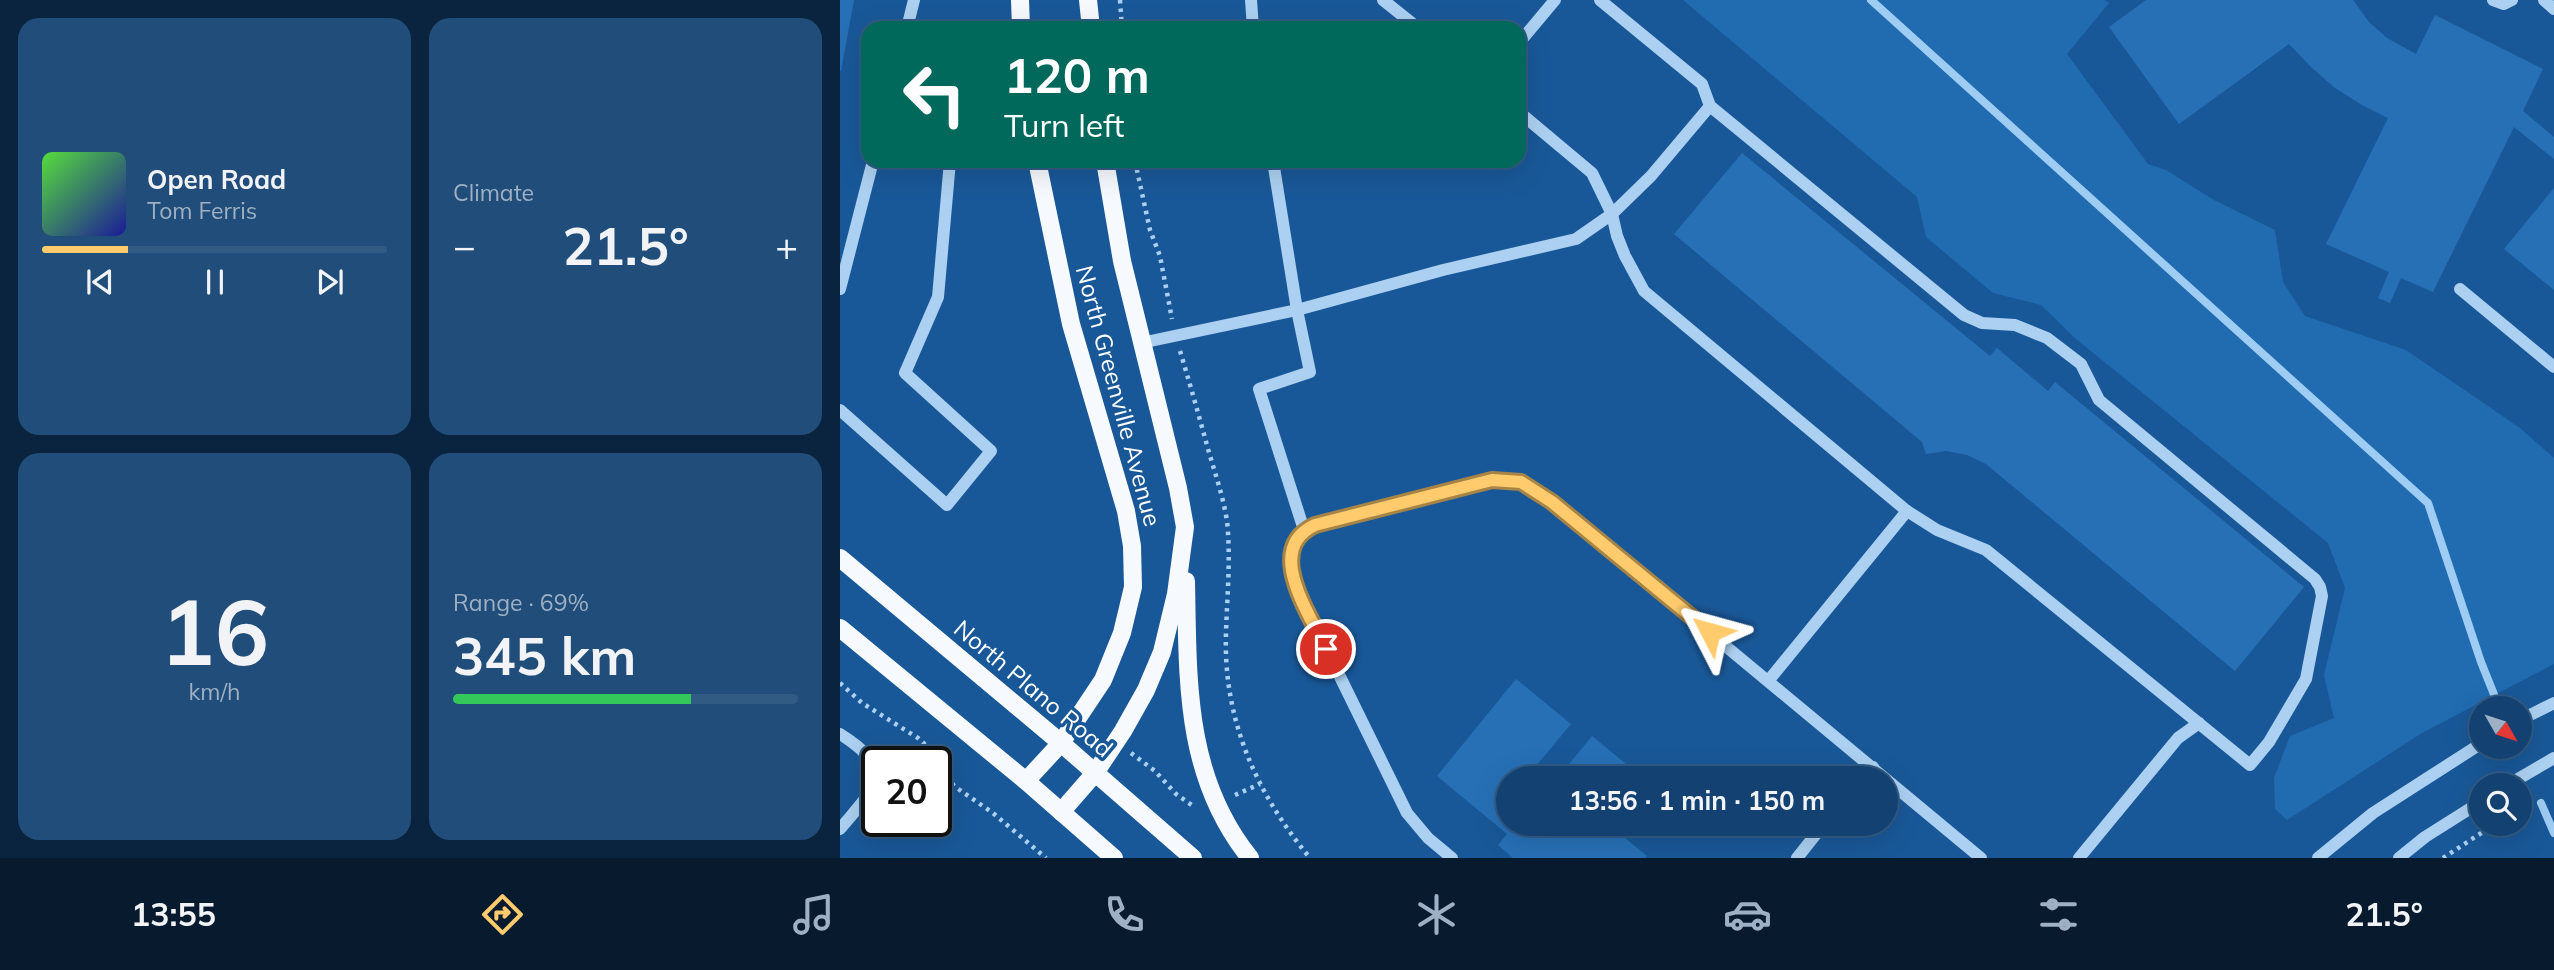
<!DOCTYPE html>
<html lang="en">
<head>
<meta charset="utf-8">
<style>
  body { margin:0; font-family:Mulish,sans-serif; background:#204d7a; color:#f1f3f6; height:100vh; display:flex; flex-direction:column; font-size:26px; white-space:nowrap }
  * { box-sizing:border-box; margin:0 }
  p { font-size:23px; color:#9db0c4 }
  .icon { flex:none; width:38px; height:38px; fill:none; stroke:currentColor; stroke-width:2; stroke-linecap:round; stroke-linejoin:round }
  .map { position:relative; flex:1; overflow:hidden }
  .drawer { display:flex; flex-direction:column; gap:18px; padding:18px; background:#0a243f; width:840px }
  .drawer>* { flex:none }
  .guide { position:absolute; left:21px; top:21px; width:665px; height:147px; border-radius:21px; box-shadow:0 7px 28px #0002,0 0 0 2px #325b84; background:#00695c; color:#fff; overflow:hidden }
  .needle { width:46px; rotate:129deg }
  .controls { position:absolute; left:1629px; top:696px; display:grid; gap:14px }
  .controls a { display:grid; place-items:center; width:63px; height:63px; border-radius:50%; background:#134272; box-shadow:0 7px 28px #0002,0 0 0 2px #325b84; font-size:35px }
  .speed { position:absolute; left:21px; top:746px; display:flex; gap:14px; font-size:35px; font-weight:700; text-align:center }
  .speed>* { display:grid; place-content:center; width:91px; height:91px; border-radius:50%; background:#134272; box-shadow:0 7px 28px #0002,0 0 0 2px #325b84; line-height:1 }
  .speed .limit { border:4px solid #111; border-radius:10px; background:#fff; color:#111 }
  .pin { position:absolute; display:grid; place-items:center; width:60px; height:60px; color:#fff; margin:-30px; border:4px solid #fff; border-radius:50%; box-shadow:0 2px 7px #0007 }
  .me { position:absolute; width:77px; margin:-38px; rotate:309deg; stroke-linejoin:round; filter:drop-shadow(0 0 5px #0008) }
  .turn { display:flex; align-items:center; gap:24px; height:147px; padding:0 28px; font-size:32px }
  .turn .icon { width:91px; height:91px; stroke-width:2.5 }
  .turn b { display:block; font-size:49px; line-height:60px }
  .big { font-size:52px; font-weight:700; line-height:1.1 }
  .drawer .tile { flex:1; display:flex; flex-direction:column; justify-content:center; gap:10px; min-width:0; padding:0 24px; border-radius:21px; background:#204d7a }
  .drawer .dial { align-items:center; gap:0 }
  .dial b { font-size:91px; line-height:1 }
  .song { display:flex; align-items:center; gap:21px }
  .cover { width:84px; height:84px; border-radius:10px; background:linear-gradient(135deg,hsl(110 70% 55%),hsl(240 70% 35%)) }
  .played { height:7px; border-radius:4px; background:linear-gradient(90deg,#ffcb6c 25%,#325b84 25%) }
  .keys { display:flex; justify-content:space-around; direction:ltr }
  .heat { display:flex; justify-content:space-between; align-items:center; font-size:38px; direction:ltr }
  .charge { height:10px; border-radius:5px; background:linear-gradient(90deg,#34c759 69%,#325b84 0) }
  .drawer .tiles { flex:1; display:grid; gap:18px; grid-template-columns:repeat(2,1fr) }
  .trip { position:absolute; left:656px; top:766px; width:402px; height:70px; border-radius:35px; background:#134272; box-shadow:0 7px 28px #0002,0 0 0 2px #325b84; font-weight:700; line-height:70px; text-align:center }
  .tabs { display:flex; height:112px; justify-content:space-around; align-items:center; background:#081a2e; color:#9db0c4 }
  .tabs .icon { width:49px; height:49px }
  .tabs .current { color:#ffcb6c }
  .tabs b { font-size:32px; color:#f1f3f6 }
  main { display:flex; flex:1; min-height:0 }
  .map>svg:first-child { display:block }
  .green { fill:#216bb1 }
  .lines { fill:none; stroke-linecap:round; stroke-linejoin:round }
  .stream { stroke:#9fccf3; stroke-width:8 }
  .building { fill:#2770b6 }
  .path { stroke:#acd0f1; stroke-width:4.5; stroke-dasharray:3.5 5; stroke-linecap:butt }
  .minor { stroke:#acd0f1; stroke-width:12 }
  .major { stroke:#f6faff; stroke-width:18 }
  .route-casing { stroke:#a68446; stroke-width:18 }
  .route { stroke:#ffcb6c; stroke-width:12 }
  .labels { text-anchor:middle; stroke-width:7; stroke-linejoin:round; paint-order:stroke }
  .street-label { font-size:24px; fill:#fff; stroke:#195898 }
</style>
</head>
<body>
<main>
<section class="drawer">
<div class="tiles">
<div class="tile">
<div class="song"><i class="cover"></i><div><b>Open Road</b><p>Tom Ferris</p></div></div>
<div class="played"></div>
<div class="keys"><svg class="icon" aria-label="previous" viewBox="0 0 24 24"><path d="M18 5L8 12l10 7zM5 5v14"/></svg><svg class="icon" aria-label="pause" viewBox="0 0 24 24"><path d="M8 5v14M16 5v14"/></svg><svg class="icon" aria-label="next" viewBox="0 0 24 24"><path d="M6 5l10 7-10 7zM19 5v14"/></svg></div>
</div>
<div class="tile"><p>Climate</p>
<div class="heat"><a>−</a><b class="big">21.5°</b><a>+</a></div>
</div>
<div class="tile dial"><b>16</b><p>km/h</p></div>
<div class="tile"><p>Range · 69%</p><b class="big">345 km</b><div class="charge"></div></div>
</div>
</section>
<div class="map">
<svg width="1714" height="858" viewBox="0 0 1714 858">
  <rect width="100%" height="100%" fill="#195898"/>
  <path class="green" d="M843 0H1264L1269 3 1227 54 1308 164 1326 170 1374 200 1435 230 1443 282 1465 316 1566 350 1680 428 1714 458V664L1582 733 1447 820 1435 809 1434 778 1450 736 1494 718 1484 675 1505 588 1488 543 1236 339 1201 305 1153 293 1086 237 1077 197Z"/>
  <g class="lines">
    <g class="stream">
      <path d="M1031 0 1588 503 1641 662 1657 702"/>
      <path d="M1701 803 1714 833"/>
    </g>
  </g>
  <g class="building">
    <path d="M0 0H14L1 71H0Z"/>
    <path d="M1306 0H1513L1529 22 1547 38 1576 54 1595 15 1703 69 1683 111 1714 137V159L1674 127 1593 292 1561 278 1550 303 1538 298 1549 272 1486 244 1548 118 1522 105 1495 88 1471 67 1449 44 1339 124 1269 27Z"/>
    <path d="M902 153 1150 356 1157 348 1208 391 1215 382 1464 587 1395 671 1146 464 1127 455 1106 451 1086 454 1082 442 834 234Z"/>
    <path d="M1714 188V290L1664 249Z"/>
    <path d="M676 679 731 724 696 766 711 779H668V824H768L807 856 805 858H673L658 845 667 834 597 776Z"/>
    <path d="M752 736 802 777 800 779H717Z"/>
  </g>
  <g class="lines">
    <g class="path">
      <path d="M280 0 282 28"/>
      <path d="M295 161 310 230 320 256 332 319"/>
      <path d="M340 351C350 384 359 416 368 449 375 473 383 496 387 521 391 559 387 596 386 633 383 719 416 793 470 858"/>
      <path d="M0 683 22 703 78 738 93 752 114 786 153 813 206 858"/>
      <path d="M291 753 315 771 336 794 353 806"/>
      <path d="M395 795 420 784"/>
      <path d="M1603 858 1655 824"/>
    </g>
    <g class="minor">
      <path d="M411 0 413 28"/>
      <path d="M543 0 578 28"/>
      <path d="M1653 0 1664 4 1672 0"/>
      <path d="M1704 0 1714 9"/>
      <path d="M67 28 74 0"/>
      <path d="M679 43 715 0"/>
      <path d="M679 112 752 173 772 214 777 236 785 256 804 291 1067 511 1097 530 1146 550 1410 765 1429 742 1466 679 1482 596 1480 587 1475 579 1259 400 1241 364 1207 338 1175 325 1142 323 1124 315 870 106"/>
      <path d="M433 161 457 310 470 372 419 389 464 530"/>
      <path d="M0 289 33 161"/>
      <path d="M1620 289 1714 367"/>
      <path d="M301 343 457 310 603 270 736 239 772 214 811 176 870 106 862 84 760 0"/>
      <path d="M0 410 107 505 151 451 65 373 98 297 110 161"/>
      <path d="M929 680 1067 511"/>
      <path d="M1680 720 1714 703"/>
      <path d="M0 734C59 771 34 788 0 829"/>
      <path d="M1023 779 1033 767"/>
      <path d="M1666 786 1714 758"/>
      <path d="M612 858 588 838 567 813 452 579C452 553 448 538 475 525L652 480 681 482 712 502 1141 858"/>
      <path d="M957 858 984 824"/>
      <path d="M1239 858 1338 738 1359 723"/>
      <path d="M1478 858 1533 813 1642 743"/>
      <path d="M1559 858 1585 837 1642 801"/>
    </g>
    <g class="major">
      <path d="M180 0 181 28"/>
      <path d="M248 0 251 28"/>
      <path d="M0 558 221 743 353 858"/>
      <path d="M346 581C348 680 344 776 410 858"/>
      <path d="M0 628 186 781 274 858"/>
      <path d="M186 781 221 743 263 680 282 633 293 587 292 546 286 511 231 324 197 161"/>
      <path d="M221 812 255 773 283 731 306 690 322 652 336 594 345 527 338 488 282 261 265 161"/>
    </g>
  </g>
  <g class="lines">
    <defs>
      <path id="route" d="M486 649C470 614 423 549 475 525L652 480 681 482 712 502 870 632"/>
    </defs>
    <use href="#route" class="route-casing"/>
    <use href="#route" class="route"/>
  </g>
  <g class="labels">
    <g class="street-label">
      <text transform="translate(278 396) rotate(75)" y="8">North Greenville Avenue</text>
      <text transform="translate(193 689) rotate(40)" y="8">North Plano Road</text>
    </g>
  </g>
</svg>
<div class="controls">
<a><svg class="needle" viewBox="-14 -14 28 28"><path d="M0-13l5 13h-10z" fill="#e53935"/><path d="M0 13l5-13h-10z" fill="#9db0c4"/></svg></a>
<a><svg class="icon" aria-label="search" viewBox="0 0 24 24"><circle cx="10" cy="10" r="6"/><path d="M15 15l6 6"/></svg></a>
</div>
<div class="speed"><div class="limit">20</div></div>
<div class="pin" style="left:486px;top:649px;background:#d93025"><svg class="icon" aria-label="arrive" viewBox="0 0 24 24"><path d="M6 21V4h12l-3 4 3 4H6"/></svg></div>
<svg class="me" style="left:870px;top:632px" viewBox="-20 -20 40 40"><path d="M0-17L14 15 0 8-14 15z" fill="#ffcb6c" stroke="#fff" stroke-width="4"/></svg>
<div class="trip">13:56 · 1 min · 150 m</div>
<div class="guide">
<div class="turn"><svg class="icon" aria-label="left" viewBox="0 0 24 24"><path d="M17 20v-9H6M10 6l-5 5 5 5"/></svg><div><b>120 m</b>Turn left</div></div>
</div>
</div>
</main>
<nav class="tabs">
<b>13:55</b>
<svg class="icon current" aria-label="directions" viewBox="0 0 24 24"><path d="M12 3l9 9-9 9-9-9zM9 14v-3h6M13 9l2 2-2 2"/></svg>
<svg class="icon" aria-label="music" viewBox="0 0 24 24"><path d="M9 18V5l10-2v13"/><circle cx="6" cy="18" r="3"/><circle cx="16" cy="16" r="3"/></svg>
<svg class="icon" aria-label="phone" viewBox="0 0 24 24"><path d="M5 4h4l2 5-3 2q2 4 5 5l2-3 5 2v4C11 20 4 13 5 4z"/></svg>
<svg class="icon" aria-label="climate" viewBox="0 0 24 24"><path d="M12 3v18M4 7l16 10M4 17L20 7"/></svg>
<svg class="icon" aria-label="car" viewBox="0 0 24 24"><path d="M5 17H2v-5l4-1 3-4h7l3 4 3 1v5h-3M9 17h6M6 11h13"/><circle cx="7" cy="17" r="2"/><circle cx="17" cy="17" r="2"/></svg>
<svg class="icon" aria-label="filters" viewBox="0 0 24 24"><path d="M4 7h16M4 17h16"/><circle cx="9" cy="7" r="2"/><circle cx="15" cy="17" r="2"/></svg>
<b>21.5°</b>
</nav>
</body>
</html>
